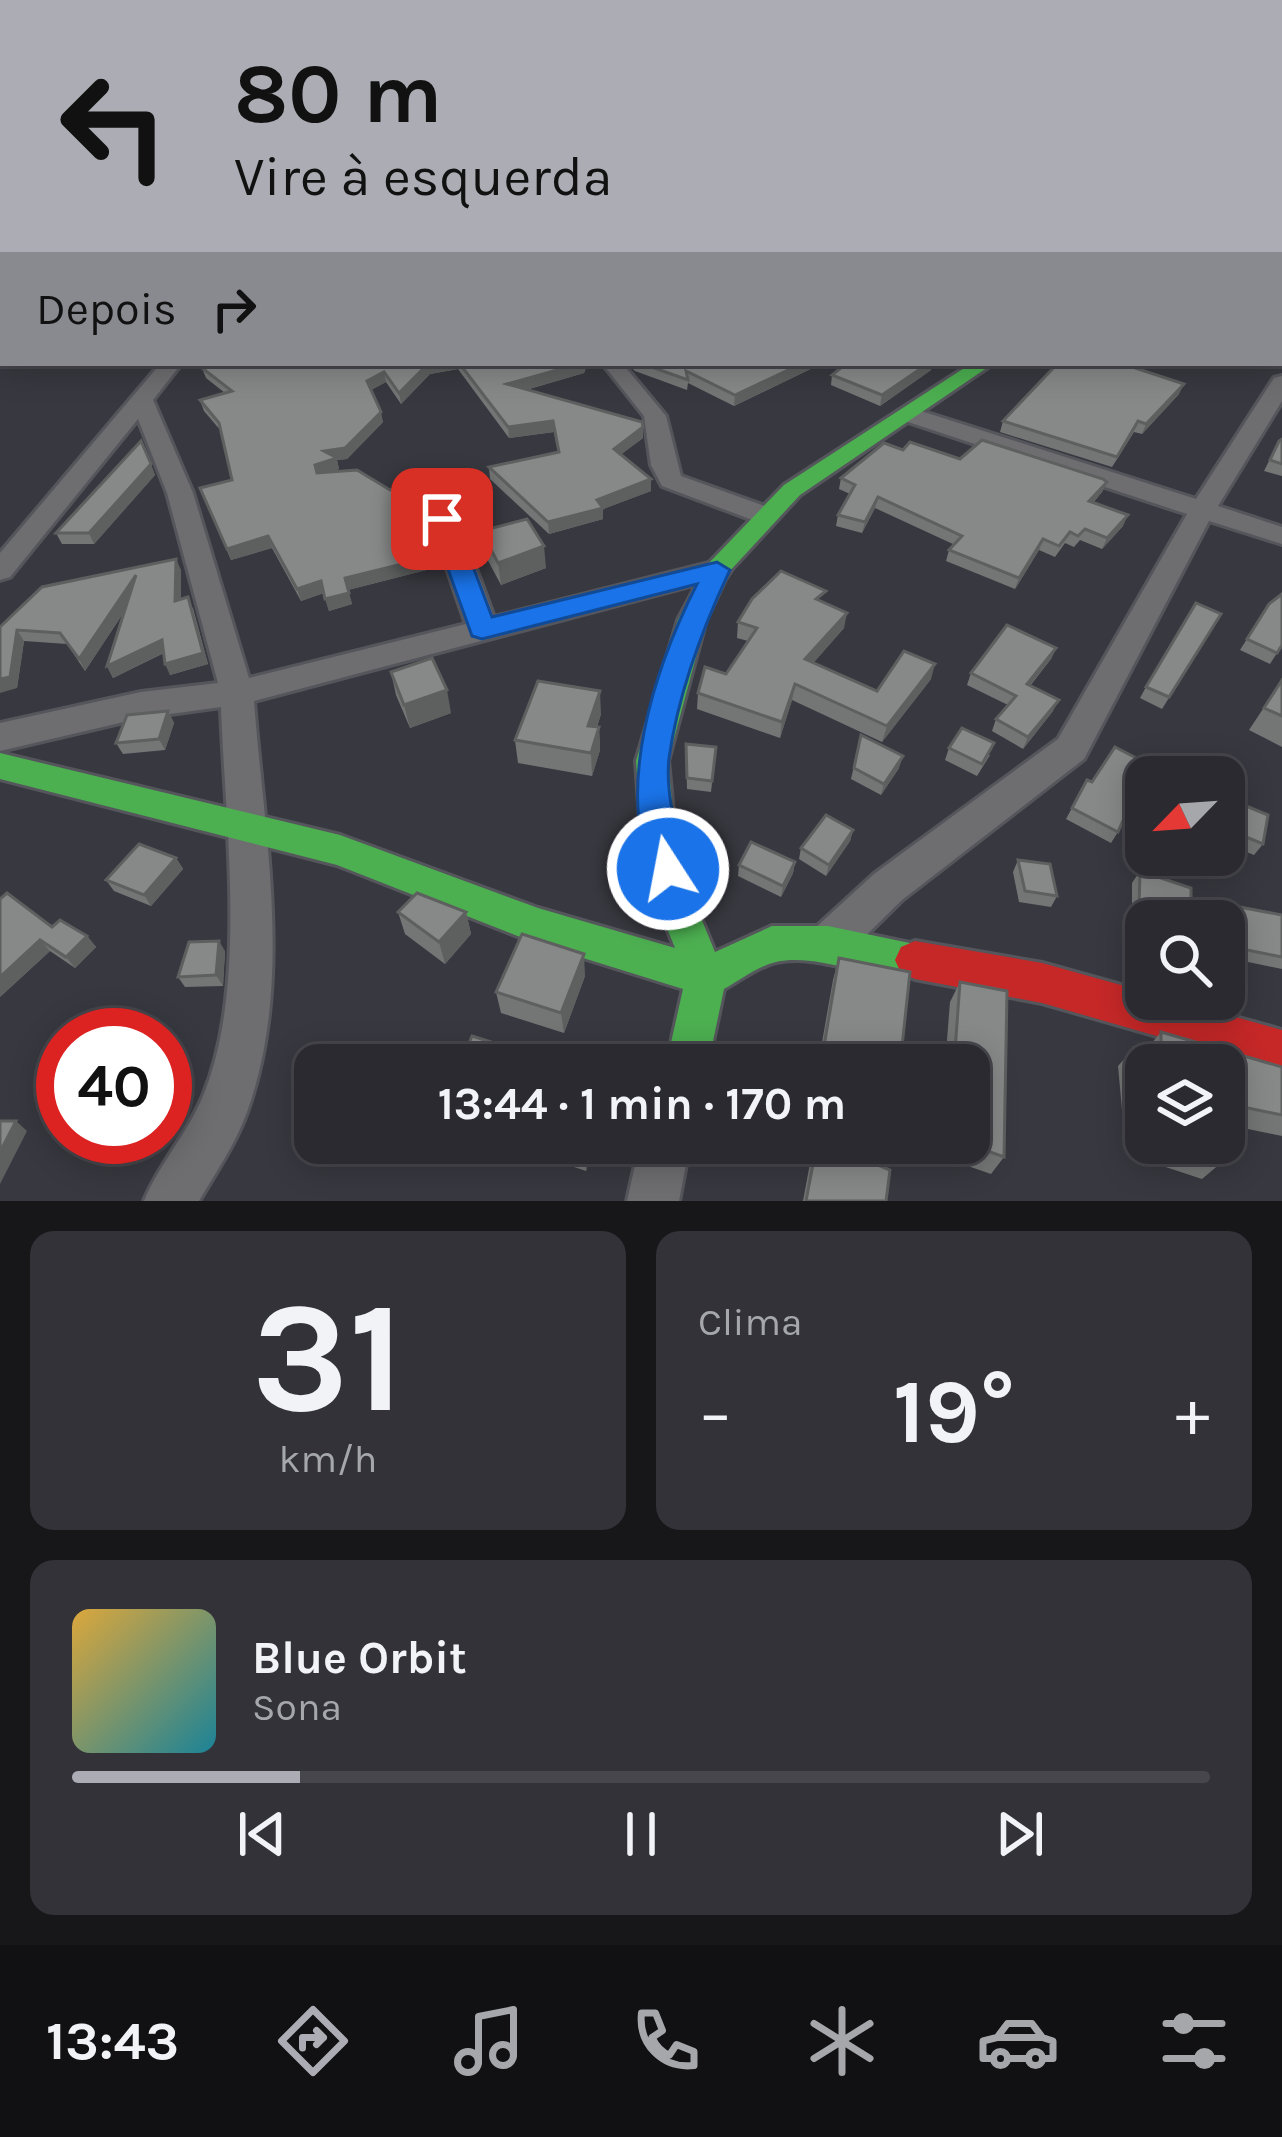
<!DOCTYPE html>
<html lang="pt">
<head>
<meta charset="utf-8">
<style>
  body { margin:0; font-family:Karla,sans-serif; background:#323238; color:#f1f3f6; height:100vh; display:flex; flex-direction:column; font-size:45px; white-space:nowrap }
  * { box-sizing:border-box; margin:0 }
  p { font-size:39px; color:#a5a7ab }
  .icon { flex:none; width:66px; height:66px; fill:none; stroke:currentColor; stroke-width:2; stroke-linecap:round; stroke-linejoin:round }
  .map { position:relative; height:1201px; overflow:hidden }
  .details { display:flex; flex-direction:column; gap:30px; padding:30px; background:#17171a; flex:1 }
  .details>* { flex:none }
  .top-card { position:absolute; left:0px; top:0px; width:1284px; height:366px; box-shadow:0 6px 30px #0003,0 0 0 3px #46464c; background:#acacb4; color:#111; overflow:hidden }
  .needle { width:78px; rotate:245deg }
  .tools { position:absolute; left:1125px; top:756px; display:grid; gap:24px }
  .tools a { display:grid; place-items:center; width:120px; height:120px; border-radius:24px; background:#2a2a30; box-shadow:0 6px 30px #0003,0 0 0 3px #46464c; font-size:60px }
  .speed { position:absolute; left:36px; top:1008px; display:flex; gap:24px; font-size:60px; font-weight:700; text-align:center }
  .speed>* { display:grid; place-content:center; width:156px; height:156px; border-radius:50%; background:#2a2a30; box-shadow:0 6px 30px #0003,0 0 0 3px #46464c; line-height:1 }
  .speed .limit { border:18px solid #d22; background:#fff; color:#111 }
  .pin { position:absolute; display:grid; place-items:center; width:102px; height:102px; color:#fff; margin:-51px; border-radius:24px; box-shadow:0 6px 18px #0006 }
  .me { position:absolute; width:132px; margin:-66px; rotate:349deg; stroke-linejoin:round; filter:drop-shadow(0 0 9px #0008) }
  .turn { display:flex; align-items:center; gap:42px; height:252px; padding:0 36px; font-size:54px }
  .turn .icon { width:156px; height:156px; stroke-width:2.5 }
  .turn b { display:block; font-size:84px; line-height:102px }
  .then { display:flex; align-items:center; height:114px; padding:0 36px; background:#0003; gap:24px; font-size:45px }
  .big { font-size:90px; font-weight:700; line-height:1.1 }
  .details .widget { flex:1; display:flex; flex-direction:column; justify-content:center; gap:18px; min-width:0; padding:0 42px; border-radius:24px; background:#323238 }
  .details .dial { align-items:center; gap:0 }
  .dial b { font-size:156px; line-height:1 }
  .song { display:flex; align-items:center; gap:36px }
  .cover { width:144px; height:144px; border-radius:18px; background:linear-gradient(135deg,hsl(40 70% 55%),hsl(190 70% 35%)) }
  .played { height:12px; border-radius:6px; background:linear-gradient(90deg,#acacb4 20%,#46464c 20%) }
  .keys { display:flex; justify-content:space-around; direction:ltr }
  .heat { display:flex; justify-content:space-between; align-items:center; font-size:66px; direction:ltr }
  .details .tiles { flex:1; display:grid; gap:30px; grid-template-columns:1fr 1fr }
  .widget:last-child { grid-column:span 2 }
  .trip { position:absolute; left:294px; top:1044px; width:696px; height:120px; border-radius:24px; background:#2a2a30; box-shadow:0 6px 30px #0003,0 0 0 3px #46464c; font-weight:700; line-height:120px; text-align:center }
  .menu { display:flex; height:192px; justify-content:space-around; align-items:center; background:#111113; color:#a5a7ab }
  .menu .icon { width:84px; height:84px }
  .menu .on { color:#acacb4 }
  .menu b { font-size:54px; color:#f1f3f6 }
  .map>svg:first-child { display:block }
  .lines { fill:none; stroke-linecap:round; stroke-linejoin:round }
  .street-casing { stroke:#55555c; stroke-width:6 }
  .fast-casing { stroke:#55555c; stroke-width:6 }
  .jam-casing { stroke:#55555c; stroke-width:6 }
  .street { fill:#6e6e71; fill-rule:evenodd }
  .fast { fill:#4caf50; fill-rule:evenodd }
  .jam { fill:#c62828; fill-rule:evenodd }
  .wall { fill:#747676 }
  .shaded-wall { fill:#5e6060 }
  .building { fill:#878989; stroke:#5e6060; stroke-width:3 }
  .route { fill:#1a73e8; stroke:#114b97; stroke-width:3 }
</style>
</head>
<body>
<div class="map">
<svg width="1282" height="1201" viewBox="0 0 1282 1201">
  <rect width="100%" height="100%" fill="#383840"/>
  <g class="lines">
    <defs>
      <g id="street">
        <path d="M3 250V260L0 261V251Z"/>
        <rect x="1281" y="346" width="1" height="12"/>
        <path d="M161 363H182L153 400 193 493 249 678 466 624 417 480 430 472 443 480 494 617 717 561 731 570 727 576 254 701C264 835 294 982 247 1112 236 1143 216 1172 199 1201H144C159 1164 188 1133 203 1096 248 988 225 824 221 707L141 718 0 751V723L141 692 218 683 167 493 138 419 10 577 0 580V553Z"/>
        <path d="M602 363H622L666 416 681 476 773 509 777 515 773 521H755L662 486 651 465 644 416Z"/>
        <path d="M1282 376V401L1218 506 1282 527V544L1209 521 1084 759 902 900 843 958 828 964 813 958 806 944 813 930 874 874 1058 739 1187 514 902 420V410H918L1196 499 1274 378Z"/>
        <path d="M640 1143H690L679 1201H627Z"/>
      </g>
      <path id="fast" d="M972 363H994L800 495 728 573 706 620 668 761 675 832 696 906 715 952 772 926H828L929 947 935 960 929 973C888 990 824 951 776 962 758 966 739 981 724 989L708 1065H666L683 989 538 944 337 865 0 779V753L340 835 538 908 675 948 658 906 641 832 636 761 678 620 708 564 784 485Z"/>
      <path id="jam" d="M915 941 1042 963 1146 992V999H1171L1282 1030V1072L1042 1003 915 979 901 973 895 960 901 947Z"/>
    </defs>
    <use href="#street" class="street-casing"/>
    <use href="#fast" class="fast-casing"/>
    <use href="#jam" class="jam-casing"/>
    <use href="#street" class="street"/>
    <use href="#fast" class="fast"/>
    <use href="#jam" class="jam"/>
  </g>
  <g class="wall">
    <path d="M408 363H588L584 373 526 390 643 438 621 454 651 491 603 509V519L549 534 490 479 489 467 558 452 554 432 509 438 458 369 430 374 401 404 386 382 371 390 383 422 347 459 337 460 339 469 331 472 439 555 442 566 348 590 352 604 329 611 324 593 301 601 272 548 231 560 200 488 232 480 221 431 204 411 200 400 225 393 206 378 202 368 398 367Z"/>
    <path d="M626 363H823L734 406 688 383 687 390 635 371Z"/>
    <path d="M1058 363H1139L1134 368 1179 394 1142 434 1134 432 1112 467 1000 432 1003 421Z"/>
    <path d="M931 370 880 406 831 385 832 375Z"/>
    <path d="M1282 439V476L1264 471 1279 441Z"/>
    <path d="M141 441 155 475 94 544H62L56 533Z"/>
    <path d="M903 450 1107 482 1102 492 1093 503 1123 526 1102 549 1080 540 1074 547 1065 543 1055 557 1039 550 1015 589 946 561 949 550 955 545 875 508 862 533 836 526 838 515 850 494 839 489 841 478Z"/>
    <path d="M481 531 546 568 501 585 484 553Z"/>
    <path d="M181 570V599L193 608 208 664 170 675 164 653 113 678 107 666 124 612 85 671 67 644 24 641 17 688 0 627Z"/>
    <path d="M824 602 844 628 813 663 877 691 931 679 882 742 792 700 780 738 697 709 698 693 726 674 748 641 737 638 738 622Z"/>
    <path d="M1269 604 1282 645 1270 664 1240 650Z"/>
    <path d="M1221 614 1162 709 1140 698 1146 687Z"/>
    <path d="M1056 648 1051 659 1030 686 1053 711 1023 749 992 731 996 719 1008 705 967 685 971 673Z"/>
    <path d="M391 672 451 713 410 728 396 695Z"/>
    <path d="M1282 680V747L1249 730Z"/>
    <path d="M168 711 174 723 165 750 123 754 116 743Z"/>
    <path d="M601 714 597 727H599L600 750 592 776 518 763 515 740Z"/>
    <path d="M861 735 899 768 881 795 851 779Z"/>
    <path d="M686 744 716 747 711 792 687 789Z"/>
    <path d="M949 748 990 755 977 776 945 760Z"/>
    <path d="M1087 780 1126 799 1118 832 1111 843 1066 819Z"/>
    <path d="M1229 799 1263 844 1254 855 1224 843V806Z"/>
    <path d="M853 830 850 841 826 876 799 859 801 848Z"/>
    <path d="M176 858 183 869 151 906 114 891 106 880Z"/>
    <path d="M1018 860 1057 896 1051 907 1019 902 1013 872Z"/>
    <path d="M795 862 793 873 781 897 738 876 739 865Z"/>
    <path d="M1140 871 1191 898 1282 914V969L1224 957V921H1146V923L1132 919V883Z"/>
    <path d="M398 912H466L471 934 445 964 405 934Z"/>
    <path d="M52 927 87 936 96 947 75 968 50 951 0 997Z"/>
    <path d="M225 951 223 986 185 987 178 977Z"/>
    <path d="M839 958 900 1065H818L833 980Z"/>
    <path d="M585 976 564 1033 501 1013 496 992Z"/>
    <path d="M960 982 1004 1157 991 1174 939 1156V1143H969V1065H945L950 1002Z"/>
    <path d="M1161 1032 1282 1067V1136L1224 1124V1065H1146V1143H1218L1221 1163 1202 1179 1126 1154 1118 1066 1134 1048 1145 1051Z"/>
    <path d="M503 1143H594L586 1171Z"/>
    <path d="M817 1143 886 1201H803L811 1158Z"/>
  </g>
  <g class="shaded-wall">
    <path d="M457 363 458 369 430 374 401 404 399 393 428 364Z"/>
    <path d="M582 363H588L584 373 508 395 507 384Z"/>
    <path d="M803 363H823L734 406 735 395Z"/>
    <path d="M929 363H933L931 370 880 406 882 395Z"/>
    <path d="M384 372 386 382 369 391 367 381Z"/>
    <path d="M1184 384 1179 394 1142 434 1146 424Z"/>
    <path d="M381 412 383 422 347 459 337 460 339 469 318 476 315 465 324 451Z"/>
    <path d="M553 421 554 432 509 438 508 427Z"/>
    <path d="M643 427V438L614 460V449Z"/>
    <path d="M151 464 155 475 94 544 89 533Z"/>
    <path d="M651 479V491L603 509V519L549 534 548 522 597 500Z"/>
    <path d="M1107 482 1102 492 1085 512 1089 501Z"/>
    <path d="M878 497 875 508 862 533 865 522Z"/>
    <path d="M1128 515 1123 526 1102 549 1107 538Z"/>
    <path d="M268 536 272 548 231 560 227 549Z"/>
    <path d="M1043 539 1039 550 1015 589 1019 578Z"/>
    <path d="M544 546 546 568 501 585 498 563Z"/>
    <path d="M439 555 442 566 348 590 345 578Z"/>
    <path d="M176 559 181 570V612L175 601Z"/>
    <path d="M136 575 141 586 85 671 79 659Z"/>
    <path d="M321 581 324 593 301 601 297 589Z"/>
    <path d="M349 593 352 604 329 611 325 599Z"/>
    <path d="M188 597 208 664 170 675 165 664Z"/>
    <path d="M847 613 844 628 803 675 805 659Z"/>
    <path d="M17 630 24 641 17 688 0 693V679Z"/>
    <path d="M162 640 167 651 113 678 107 666Z"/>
    <path d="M1056 648 1051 659 1022 695 1027 684Z"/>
    <path d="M935 664 931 679 882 742 887 726Z"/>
    <path d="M795 684 792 700 780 738 782 722Z"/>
    <path d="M447 690 451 713 410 728 404 705Z"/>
    <path d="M600 691 601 714 590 749 588 726Z"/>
    <path d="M1059 700 1053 711 1023 749 1028 737Z"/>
    <path d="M168 711 174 723 165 750 159 739Z"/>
    <path d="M599 727 600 750 592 776 591 753Z"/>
    <path d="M903 756 899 768 881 795 884 784Z"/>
    <path d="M853 830 850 841 826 876 829 865Z"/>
    <path d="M176 858 183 869 151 906 144 895Z"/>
    <path d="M795 862 793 873 781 897 783 886Z"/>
    <path d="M466 912 471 934 445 964 439 942Z"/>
    <path d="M87 936 96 947 75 968 66 957Z"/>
    <path d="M40 940 50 951 0 997V977Z"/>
    <path d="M219 941 225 951 223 986 216 975Z"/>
    <path d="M584 954 585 976 564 1033 561 1013Z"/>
    <path d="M16 1121 27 1131 0 1184V1152Z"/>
    <path d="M587 1143H594L586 1171 584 1153Z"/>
  </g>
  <g class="building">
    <path d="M1281 165 1282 166 1281 225Z"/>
    <path d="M1281 233 1282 239 1281 307Z"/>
    <path d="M216 363H393L398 367 408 363H433L428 364 399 393 384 372 367 381 381 412 345 448 324 451 337 458 315 465 317 473 357 470 390 490 413 484 439 555 345 578 349 593 325 599 321 581 297 589 268 536 227 549 200 488 232 480 219 423 200 400 232 391 202 368Z"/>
    <path d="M459 363H582L507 384 642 422 643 427 614 449 651 479 597 500 603 508 548 522 489 467 559 452 553 421 508 427Z"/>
    <path d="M640 363H803L735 395 686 371 688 380Z"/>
    <path d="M847 363H929L882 395 832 375Z"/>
    <path d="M1058 363H1133L1129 366 1184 384 1146 424 1138 421 1117 457 1003 421Z"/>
    <path d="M1282 439V464L1270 460 1279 441Z"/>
    <path d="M982 440 1103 479 1107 482 1089 501 1128 515 1107 538 1085 529 1078 536 1070 532 1059 546 1043 539 1019 578 949 550 962 536 878 497 865 522 838 515 855 485 841 478 884 443 903 450 910 442 960 459Z"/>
    <path d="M141 441 151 464 89 533H56Z"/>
    <path d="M527 519 544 546 498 563 481 531Z"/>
    <path d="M176 559 175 601 188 597 203 653 165 664 162 640 107 666 136 575 79 659 60 633 17 630 10 677 0 679V627L42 587Z"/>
    <path d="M781 571 826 591 816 599 847 613 805 659 877 691 904 651 935 664 887 726 795 684 782 722 698 693 705 667 726 674 757 628 738 622 752 599Z"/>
    <path d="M1282 594V645L1277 653 1247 639 1269 604Z"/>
    <path d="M1196 603 1221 614 1169 697 1146 687Z"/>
    <path d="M1007 625 1056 648 1027 684 1059 700 1028 737 996 719 1016 696 971 673Z"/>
    <path d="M432 658 447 690 404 705 391 672Z"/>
    <path d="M1282 680V716L1264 708Z"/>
    <path d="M538 681 600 691 588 726 599 727 591 753 515 740Z"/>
    <path d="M168 711 159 739 116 743 127 715Z"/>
    <path d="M962 728 994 743 982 764 949 748Z"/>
    <path d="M861 735 903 756 884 784 854 768Z"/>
    <path d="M686 744 716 747 712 781 687 778Z"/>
    <path d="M1115 747 1148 764 1125 799 1131 802 1118 832 1072 808 1087 780 1092 782Z"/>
    <path d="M1229 799 1268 815 1263 844 1224 828Z"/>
    <path d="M826 815 853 830 829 865 801 848Z"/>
    <path d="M751 842 795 862 783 886 739 865Z"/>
    <path d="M139 844 176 858 144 895 106 880Z"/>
    <path d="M1018 860 1050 864 1057 896 1025 891Z"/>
    <path d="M1140 871 1191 888V898L1282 915V957L1232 947 1230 939 1224 937V921H1179L1139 908Z"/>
    <path d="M7 893 52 927 60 920 87 936 66 957 40 940 0 977V899Z"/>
    <path d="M417 893 466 912 439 942 398 912Z"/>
    <path d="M522 934 584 954 561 1013 496 992Z"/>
    <path d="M219 941 216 975 178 977 189 942Z"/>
    <path d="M839 958 910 972 900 1065H862L823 1052Z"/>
    <path d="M960 982 1007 991 1004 1157 965 1143H969V1065H954Z"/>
    <path d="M1161 1032 1282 1067V1115L1224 1103V1065H1146V1139L1142 1138 1134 1048 1161 1056Z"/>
    <path d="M472 1036 565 1065H460Z"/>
    <path d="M0 1121H16L0 1152Z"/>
    <path d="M554 1143H587L584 1153Z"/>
    <path d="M817 1143H824L890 1170 886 1201H806Z"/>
    <path d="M1159 1143H1218L1221 1163Z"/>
  </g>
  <linearGradient id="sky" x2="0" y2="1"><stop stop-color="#1f1f23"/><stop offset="0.48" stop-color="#4d5364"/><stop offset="1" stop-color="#4d5364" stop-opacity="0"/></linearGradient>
  <rect width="1282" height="322" fill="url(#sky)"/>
  <path class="route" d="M442 512 455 519 492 617 717 562 730 570C703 627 678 695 669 758 665 792 677 836 686 869L681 880 668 885 655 880C613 791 655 667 697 584L482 639 472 636 430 519Z"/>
</svg>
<div class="tools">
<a><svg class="needle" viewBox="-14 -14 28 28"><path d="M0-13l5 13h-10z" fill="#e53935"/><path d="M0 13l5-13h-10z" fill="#a5a7ab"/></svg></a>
<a><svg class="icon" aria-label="search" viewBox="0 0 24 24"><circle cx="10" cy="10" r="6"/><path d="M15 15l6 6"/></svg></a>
<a><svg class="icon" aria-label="layers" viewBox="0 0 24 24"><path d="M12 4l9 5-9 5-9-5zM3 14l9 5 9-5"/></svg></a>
</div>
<div class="speed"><div class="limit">40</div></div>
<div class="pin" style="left:442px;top:519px;background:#d93025"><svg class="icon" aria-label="arrive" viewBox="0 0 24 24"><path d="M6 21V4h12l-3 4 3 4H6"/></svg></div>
<svg class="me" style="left:668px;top:869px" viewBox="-20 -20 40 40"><circle r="17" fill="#1a73e8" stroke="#fff" stroke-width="3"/><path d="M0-11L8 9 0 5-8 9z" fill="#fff"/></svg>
<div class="trip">13:44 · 1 min · 170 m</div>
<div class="top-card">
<div class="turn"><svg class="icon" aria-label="left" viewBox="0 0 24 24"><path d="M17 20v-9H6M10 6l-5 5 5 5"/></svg><div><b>80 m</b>Vire à esquerda</div></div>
<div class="then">Depois<svg class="icon" aria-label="right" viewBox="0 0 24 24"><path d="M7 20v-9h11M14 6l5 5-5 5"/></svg></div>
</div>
</div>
<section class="details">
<div class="tiles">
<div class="widget dial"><b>31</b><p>km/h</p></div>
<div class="widget"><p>Clima</p>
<div class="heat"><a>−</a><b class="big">19°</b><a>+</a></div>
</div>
<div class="widget">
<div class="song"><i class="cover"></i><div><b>Blue Orbit</b><p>Sona</p></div></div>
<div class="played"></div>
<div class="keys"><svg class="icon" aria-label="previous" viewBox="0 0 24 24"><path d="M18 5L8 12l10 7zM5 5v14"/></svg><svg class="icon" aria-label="pause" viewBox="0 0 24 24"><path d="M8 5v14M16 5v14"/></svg><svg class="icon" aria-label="next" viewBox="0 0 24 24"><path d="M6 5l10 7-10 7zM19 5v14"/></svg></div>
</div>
</div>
</section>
<nav class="menu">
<b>13:43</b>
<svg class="icon on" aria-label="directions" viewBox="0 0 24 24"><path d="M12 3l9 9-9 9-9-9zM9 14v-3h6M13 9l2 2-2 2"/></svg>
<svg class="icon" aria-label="music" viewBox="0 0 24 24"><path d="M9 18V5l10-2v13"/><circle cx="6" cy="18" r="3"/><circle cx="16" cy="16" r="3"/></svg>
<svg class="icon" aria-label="phone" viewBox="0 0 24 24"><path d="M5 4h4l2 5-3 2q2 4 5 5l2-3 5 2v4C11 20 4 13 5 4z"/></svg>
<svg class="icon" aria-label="climate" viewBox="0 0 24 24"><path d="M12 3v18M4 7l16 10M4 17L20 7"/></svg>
<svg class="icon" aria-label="car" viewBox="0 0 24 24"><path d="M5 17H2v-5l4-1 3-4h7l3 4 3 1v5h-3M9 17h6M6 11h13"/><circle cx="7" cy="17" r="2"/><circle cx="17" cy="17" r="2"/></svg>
<svg class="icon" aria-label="filters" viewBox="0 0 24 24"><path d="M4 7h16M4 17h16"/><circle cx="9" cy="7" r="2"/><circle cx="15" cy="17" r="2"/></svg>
</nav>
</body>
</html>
